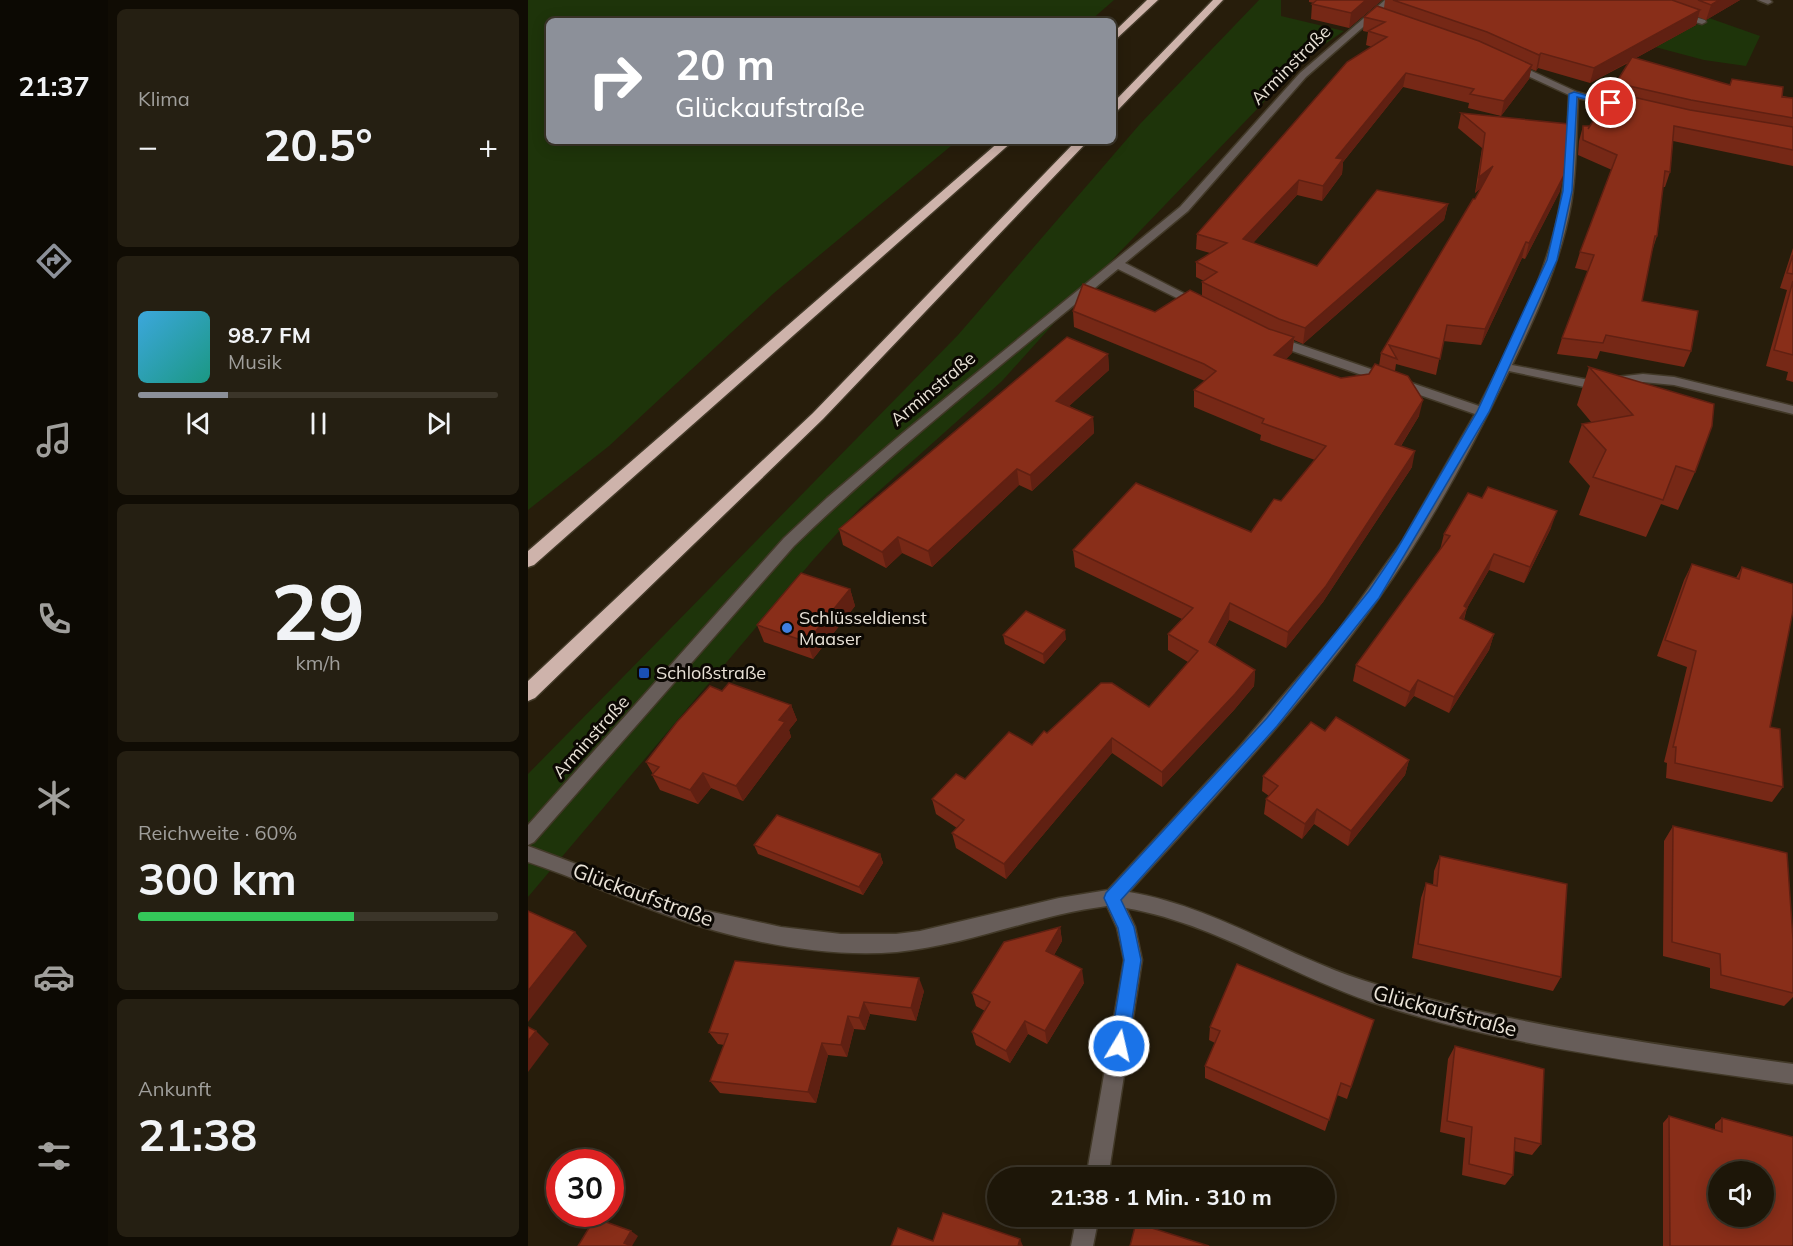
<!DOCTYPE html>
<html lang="de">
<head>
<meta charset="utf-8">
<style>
  body { margin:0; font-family:Mulish,sans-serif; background:#251f12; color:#f1f3f6; height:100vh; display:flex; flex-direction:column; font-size:22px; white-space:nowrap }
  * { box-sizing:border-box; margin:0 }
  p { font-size:20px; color:#a09f9c }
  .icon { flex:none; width:33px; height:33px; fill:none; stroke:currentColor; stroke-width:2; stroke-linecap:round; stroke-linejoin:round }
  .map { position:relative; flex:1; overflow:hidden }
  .sheet { display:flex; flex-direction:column; gap:9px; padding:9px; background:#100c04; width:420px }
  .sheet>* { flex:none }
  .guide { position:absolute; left:18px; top:18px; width:570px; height:126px; border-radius:9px; box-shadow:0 3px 15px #0003,0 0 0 2px #3b3529; background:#8c9099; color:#fff; overflow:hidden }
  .tools { position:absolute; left:1180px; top:1161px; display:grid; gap:12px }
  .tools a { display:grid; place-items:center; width:66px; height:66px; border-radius:50%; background:#1d1608; box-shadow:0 3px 15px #0003,0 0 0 2px #3b3529; font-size:30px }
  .speed { position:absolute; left:18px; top:1149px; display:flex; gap:12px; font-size:30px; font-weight:700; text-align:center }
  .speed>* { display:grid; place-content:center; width:78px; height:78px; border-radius:50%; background:#1d1608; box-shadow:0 3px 15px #0003,0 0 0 2px #3b3529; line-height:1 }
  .speed .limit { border:9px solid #d22; background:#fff; color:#111 }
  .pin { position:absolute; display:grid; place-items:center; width:51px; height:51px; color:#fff; margin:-26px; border:3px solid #fff; border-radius:50%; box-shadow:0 2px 6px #0007 }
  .me { position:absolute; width:66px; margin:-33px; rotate:9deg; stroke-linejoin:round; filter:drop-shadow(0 0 4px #0008) }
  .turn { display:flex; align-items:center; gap:21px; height:126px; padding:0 30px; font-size:27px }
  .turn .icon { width:78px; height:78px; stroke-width:2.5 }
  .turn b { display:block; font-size:42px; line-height:51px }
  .big { font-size:45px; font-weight:700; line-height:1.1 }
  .sheet .widget { flex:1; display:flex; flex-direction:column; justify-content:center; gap:9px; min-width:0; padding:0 21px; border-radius:9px; background:#251f12 }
  .sheet .dial { align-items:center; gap:0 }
  .dial b { font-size:78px; line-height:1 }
  .song { display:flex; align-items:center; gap:18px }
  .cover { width:72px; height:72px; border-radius:9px; background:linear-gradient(135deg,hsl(200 70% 55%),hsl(170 70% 35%)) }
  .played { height:6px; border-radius:3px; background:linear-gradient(90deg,#8c9099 25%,#3b3529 25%) }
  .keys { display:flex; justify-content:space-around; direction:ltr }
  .heat { display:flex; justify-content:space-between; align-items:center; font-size:33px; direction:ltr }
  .charge { height:9px; border-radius:4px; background:linear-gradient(90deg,#34c759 60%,#3b3529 0) }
  .trip { position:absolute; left:459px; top:1167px; width:348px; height:60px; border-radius:30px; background:#1d1608; box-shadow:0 3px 15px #0003,0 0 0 2px #3b3529; font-weight:700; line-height:60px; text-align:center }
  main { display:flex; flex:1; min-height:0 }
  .menu { display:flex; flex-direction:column; width:108px; justify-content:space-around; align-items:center; background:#0c0903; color:#a09f9c }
  .menu .icon { width:42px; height:42px }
  .menu .current { color:#8c9099 }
  .menu b { font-size:27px; color:#f1f3f6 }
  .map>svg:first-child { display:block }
  .green { fill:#1e340a }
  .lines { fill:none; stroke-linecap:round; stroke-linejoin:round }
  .minor-casing { stroke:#423928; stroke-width:3 }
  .motorway-casing { stroke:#423928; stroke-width:3 }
  .minor { fill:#675d59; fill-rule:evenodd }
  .motorway { fill:#ceb3ab; fill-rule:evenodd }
  .wall { fill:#762816 }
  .shaded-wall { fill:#602012 }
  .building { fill:#892e19; stroke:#602012; stroke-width:1.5; fill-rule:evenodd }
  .route { fill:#1a73e8; stroke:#114b97; stroke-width:1.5 }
  .shop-dot { fill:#3f7fe0; stroke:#0c0803; stroke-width:2 }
  .transit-dot { fill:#1a4fb4; stroke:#0c0803; stroke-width:2 }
  .labels { text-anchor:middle; stroke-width:6; stroke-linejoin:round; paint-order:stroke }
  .street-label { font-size:18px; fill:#e9e2d7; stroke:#0c0803 }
  .poi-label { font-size:18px; fill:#e9e2d7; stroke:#0c0803; text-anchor:start }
  .near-street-label { font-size:21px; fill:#e9e2d7; stroke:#0c0803 }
</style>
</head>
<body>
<main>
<nav class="menu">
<b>21:37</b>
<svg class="icon current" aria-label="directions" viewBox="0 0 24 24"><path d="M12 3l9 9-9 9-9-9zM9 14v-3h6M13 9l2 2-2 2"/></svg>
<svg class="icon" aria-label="music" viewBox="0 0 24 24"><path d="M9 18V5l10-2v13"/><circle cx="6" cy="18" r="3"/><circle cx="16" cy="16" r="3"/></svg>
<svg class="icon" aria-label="phone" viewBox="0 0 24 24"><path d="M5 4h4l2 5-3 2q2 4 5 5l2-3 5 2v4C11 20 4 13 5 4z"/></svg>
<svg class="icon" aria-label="climate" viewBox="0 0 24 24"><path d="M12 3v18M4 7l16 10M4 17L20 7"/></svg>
<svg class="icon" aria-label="car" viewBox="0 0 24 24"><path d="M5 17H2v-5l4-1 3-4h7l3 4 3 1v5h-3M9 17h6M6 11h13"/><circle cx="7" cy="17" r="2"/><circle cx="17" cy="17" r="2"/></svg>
<svg class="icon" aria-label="filters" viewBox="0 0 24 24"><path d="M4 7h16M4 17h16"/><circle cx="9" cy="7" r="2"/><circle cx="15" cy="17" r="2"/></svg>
</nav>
<section class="sheet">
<div class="widget"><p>Klima</p>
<div class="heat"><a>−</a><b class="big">20.5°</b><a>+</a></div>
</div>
<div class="widget">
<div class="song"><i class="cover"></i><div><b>98.7 FM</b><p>Musik</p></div></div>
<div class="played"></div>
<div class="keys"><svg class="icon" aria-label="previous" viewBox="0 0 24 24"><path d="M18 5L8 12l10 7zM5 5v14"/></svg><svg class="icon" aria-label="pause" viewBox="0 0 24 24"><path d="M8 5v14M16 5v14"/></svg><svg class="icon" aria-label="next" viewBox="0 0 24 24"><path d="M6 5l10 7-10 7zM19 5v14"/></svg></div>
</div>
<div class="widget dial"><b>29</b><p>km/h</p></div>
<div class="widget"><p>Reichweite · 60%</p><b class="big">300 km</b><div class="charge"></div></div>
<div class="widget"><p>Ankunft</p><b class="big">21:38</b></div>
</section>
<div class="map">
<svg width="1265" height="1246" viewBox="0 0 1265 1246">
  <rect width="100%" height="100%" fill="#271d0b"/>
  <g class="green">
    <path d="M0 0H586L562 21H21V141H429L246 293 81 446 0 510Z"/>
    <path d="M731 0H753V16L816 31 781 55 563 282 474 381 332 508 285 560 0 897V774L430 335 612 124Z"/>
    <path d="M1181 18 1232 36 1218 66 1176 60 1127 47Z"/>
  </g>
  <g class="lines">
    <defs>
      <g id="minor">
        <path d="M857 0H866L778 77 660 211 597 263 673 302V306H665L590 269C481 359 368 447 266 546L6 842 0 845V825L256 538 299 498 375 433 652 207 772 73Z"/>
        <path d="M1230 0H1242L1244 2 1240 4Z"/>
        <path d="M1150 12 1177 20 1178 22 1174 24 1147 16 1146 14Z"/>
        <path d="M980 63H986L1049 92 1100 106 1095 109 1050 98C1048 133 1049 169 1043 204 1033 261 1009 313 984 365L1061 380 1115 374 1146 377 1265 406V414L1146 385 1115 382 1061 388 981 371C943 450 901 528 850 599 776 703 687 797 601 892 689 907 762 959 847 984 983 1025 1124 1044 1265 1064V1084C1124 1064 978 1047 843 1002 760 974 685 923 598 908L607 927 614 960 580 1178H558L596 960 589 928 579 906C507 915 441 945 369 952 294 958 211 941 141 916 93 899 48 878 0 862V846L166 908 253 927 313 934H368L392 931 531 898 580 890 713 745 810 631 875 540 947 414 744 344V338H752L951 406C982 345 1016 282 1030 215 1039 175 1039 135 1041 95L980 67Z"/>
        <path d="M549 1216H571L565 1246H543Z"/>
      </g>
      <g id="motorway">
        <path d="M619 0H630L585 42V33Z"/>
        <path d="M685 0H695L589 111 585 112V103Z"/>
        <path d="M472 141H485L6 565 0 567V551Z"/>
        <path d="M548 141H560L295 419 7 698 0 701V681L285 413Z"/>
      </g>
    </defs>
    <use href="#minor" class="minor-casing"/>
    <use href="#motorway" class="motorway-casing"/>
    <use href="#minor" class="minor"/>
    <use href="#motorway" class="motorway"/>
  </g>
  <g class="wall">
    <path d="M781 0H854L821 28 783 19 784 4 786 3 781 2Z"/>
    <path d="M857 0H1212L1178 20 1170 17 1168 25 1108 58 1202 85 1265 98V166L1145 141 1142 172 1137 187H1135L1129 236 1124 251 1114 301 1163 351 1156 367 1072 351 1069 359 1029 354 1034 338 1060 271 1047 268 1052 252 1084 170 1050 155 1051 141 1055 126H1062L1086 93 1088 83 1102 62 1062 83 1010 68 1008 71 1003 69 1001 79 973 116 940 108 941 103 875 87 815 162 814 174 794 201 769 195 725 243 789 266 920 204 916 220 775 344 766 340 764 353 758 359 813 378 841 374 851 366 853 353 947 199 953 188 947 193 954 148 930 128 933 113 1032 191 997 259 994 258 953 345 915 341 908 375 868 364 867 371 891 416 873 446 884 467 795 602 758 648 701 620 687 646 727 670 726 686 706 710 634 787 584 753 478 879 428 848 424 833 429 828 408 814 404 799 437 779 504 745 519 733 621 707 660 662 640 650V634L654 619 547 567 545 550 723 532 753 501 787 460 732 440 733 435 666 407V390L677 381 546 327 545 311 627 312 674 296V282L676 281 668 277V262L682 253 668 249 669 234 844 47 838 45 840 32 835 31 836 17 856 8Z"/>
    <path d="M1265 248V382L1258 380 1260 372 1238 366 1259 290 1252 288Z"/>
    <path d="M580 354 581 370 541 406 565 417 566 433 504 491 491 485 404 567 374 553 358 568 315 545 311 529Z"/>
    <path d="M1061 367 1167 472 1150 510 1133 504 1118 537 1051 515 1062 486 1041 462 1054 424 1064 423 1049 405Z"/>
    <path d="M1023 528 996 583 961 570 939 608 936 620 966 634 961 650 921 713 886 696 877 707 825 681 828 665 912 550 916 534Z"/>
    <path d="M1164 564 1208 578 1214 567 1242 727 1255 787 1244 802 1138 778 1139 763 1136 762 1159 667 1129 656 1156 580Z"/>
    <path d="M322 589 327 606 285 659 236 642 229 625Z"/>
    <path d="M475 635 538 639 516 664 477 644Z"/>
    <path d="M194 691 263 705 269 720 261 730 263 737 215 801 183 788 170 804 132 790 124 775 125 774 118 762Z"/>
    <path d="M797 731 881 760 877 775 820 846 786 824 774 839 736 814 738 799 741 796 734 791 735 776Z"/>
    <path d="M1145 826 1265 939V997L1256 1006 1182 988V968L1135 956 1136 841Z"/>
    <path d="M226 845 352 854 355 863 335 895 230 854Z"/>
    <path d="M912 856 1033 977 1025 991 884 958 893 898 898 883 905 885 906 871Z"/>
    <path d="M532 927 534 941 526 955 556 983 519 1044 500 1034 482 1063 448 1045 444 1032 457 1011 448 1006 444 993Z"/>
    <path d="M207 961 396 991 388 1021 342 1014 337 1030 326 1029 319 1057 300 1055 288 1103 192 1093 182 1081 196 1045 190 1044 181 1032Z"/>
    <path d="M846 1020 819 1099 809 1095 797 1131 677 1078V1066L687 1043 681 1040 682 1027Z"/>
    <path d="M927 1046 1013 1144 1004 1155 986 1151 985 1175 977 1185 934 1175 937 1138 912 1132 920 1059Z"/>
    <path d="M1141 1116 1187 1130V1124L1194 1118 1265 1246H1135V1123Z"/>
  </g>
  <g class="shaded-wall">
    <path d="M838 0H854L821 28 823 13Z"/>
    <path d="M1191 0H1212L1178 20 1183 5Z"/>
    <path d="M1172 10 1168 25 1062 83 1066 68Z"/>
    <path d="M1013 53 1010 68 1008 71 1011 55Z"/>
    <path d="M1004 65 1001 79 973 116 976 101Z"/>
    <path d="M878 73 875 87 815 162 814 174 794 201 795 186 808 158Z"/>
    <path d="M965 166 961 181 947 193 951 177Z"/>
    <path d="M1036 175 1032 191 997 259 1001 243Z"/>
    <path d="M771 180 769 195 714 255 715 239Z"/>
    <path d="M920 204 916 220 775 344 777 328Z"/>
    <path d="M998 242 994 258 953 345 957 329Z"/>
    <path d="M766 337 764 353 744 372 746 355Z"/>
    <path d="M580 354 581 370 529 417 528 401Z"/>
    <path d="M895 400 891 416 864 460 867 444Z"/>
    <path d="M565 417 566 433 504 491 502 475Z"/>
    <path d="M887 451 884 467 795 602 758 648 760 632Z"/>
    <path d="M489 469 491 485 404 567 400 551Z"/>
    <path d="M1029 511 1023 528 996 583 1002 567Z"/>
    <path d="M370 537 374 553 358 568 354 552Z"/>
    <path d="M966 554 961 570 939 608 934 624 928 635 936 606Z"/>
    <path d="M322 589 327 606 285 659 279 642Z"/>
    <path d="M702 603 701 620 680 658 681 642Z"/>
    <path d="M537 630 538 639 516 664 515 654Z"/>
    <path d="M966 634 961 650 921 713 926 697Z"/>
    <path d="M727 670 726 686 706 710 634 787V772Z"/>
    <path d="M890 680 886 696 877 707 882 692Z"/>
    <path d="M263 705 269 720 261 730 263 737 215 801 208 786 251 720Z"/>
    <path d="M584 738V753L478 879 476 864Z"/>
    <path d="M881 760 877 775 820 846 823 831Z"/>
    <path d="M175 773 183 788 170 804 162 790Z"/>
    <path d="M789 809 786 824 774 839 777 824Z"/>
    <path d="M352 854 355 863 335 895 331 887Z"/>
    <path d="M532 927 534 941 520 965 518 951Z"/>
    <path d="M47 932 59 946 0 1022V991Z"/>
    <path d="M554 969 556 983 519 1044 517 1031Z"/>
    <path d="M391 978 396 991 388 1021 383 1008Z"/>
    <path d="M336 1002 342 1014 337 1030 331 1018Z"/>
    <path d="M320 1016 326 1029 319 1057 313 1045Z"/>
    <path d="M497 1021 500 1034 482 1063 478 1051Z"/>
    <path d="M8 1031 21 1044 0 1072V1041Z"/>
    <path d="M294 1043 300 1055 288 1103 280 1092Z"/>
    <path d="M103 1231 110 1236 104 1246 96 1243Z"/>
    <path d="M492 1239 495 1246H490Z"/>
  </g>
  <g class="building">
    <path d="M789 0H838L823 13 784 4Z"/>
    <path d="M865 0H1144L1172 10 1066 68 1013 53 1011 55 959 32Z"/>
    <path d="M1170 0H1191L1183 5Z"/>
    <path d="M849 6 951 41 1004 65 976 101 942 94 946 89 878 73 808 158 815 159 795 186 771 180 715 239 789 266 849 190 920 204 777 328 751 319 674 282 689 272 668 262 699 243 669 234 819 62 859 37 840 31 857 22 836 17Z"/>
    <path d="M1104 57 1202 85 1204 79 1255 87 1254 97 1265 98V118L1163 100 1088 83Z"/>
    <path d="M1083 92 1162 110 1265 127V150L1146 126 1142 172 1137 171 1129 236H1127L1114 301 1170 311 1163 351 1078 335 1075 343 1034 338 1066 255 1052 252 1089 155 1055 140V126H1062L1060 129Z"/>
    <path d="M933 113 1041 124 1036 175 1001 243 998 242 957 329 919 325 912 359 861 345 869 359 853 353 945 199H947L965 166 951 177 957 133Z"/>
    <path d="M1265 255V274L1259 273Z"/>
    <path d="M1265 281V355L1246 350Z"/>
    <path d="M555 284 627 312 662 290 741 329 766 337 746 355 813 378 841 374 847 364 880 376 895 400 867 444 887 451 798 586 760 632 702 603 681 642 727 670 707 694 634 772 584 738 476 864 424 833 436 820 404 799 428 774 437 779 481 732 504 745 516 731 519 733 573 683H584L621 707 670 651 640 634 665 608 545 550 608 483 723 532 746 499 753 501 798 446 734 423 736 419 666 390 688 371 676 364 545 311Z"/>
    <path d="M539 337 580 354 528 401 565 417 502 475 489 469 400 551 370 537 354 552 311 529Z"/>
    <path d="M1061 367 1186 404 1184 426 1167 472 1148 466 1135 500 1065 477 1078 450 1054 424 1105 415Z"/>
    <path d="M960 487 1029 511 1002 567 966 554 936 606 939 608 932 618 966 634 926 697 890 680 882 692 828 665 922 536 916 534 940 493 954 498Z"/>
    <path d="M1164 564 1211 579 1214 567 1265 584V611L1242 727 1252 729 1255 787 1147 763 1148 747H1145L1168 651 1137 640Z"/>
    <path d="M273 573 322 589 279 642 229 625Z"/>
    <path d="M498 611 537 630 515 654 475 635Z"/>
    <path d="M201 683 263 705 251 720 257 722 208 786 175 773 162 790 124 775 131 767 118 762 149 722 182 686 194 691Z"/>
    <path d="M808 717 881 760 823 831 789 809 777 824 738 799 750 786 735 776 783 722 797 731Z"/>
    <path d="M249 815 352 854 331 887 226 845Z"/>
    <path d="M1145 826 1259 853 1265 939V993L1193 975 1192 954 1144 942Z"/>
    <path d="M912 856 1039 884 1033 977 890 944 898 883 909 886Z"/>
    <path d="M0 911 47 932 0 991Z"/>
    <path d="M532 927 518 951 554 969 517 1031 497 1021 478 1051 444 1032 462 1002 444 993 476 942Z"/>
    <path d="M207 961 391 978 383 1008 336 1002 331 1018 320 1016 313 1045 294 1043 280 1092 182 1081 200 1034 181 1032Z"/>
    <path d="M709 964 846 1020 823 1087 813 1083 801 1120 677 1066 692 1031 682 1027Z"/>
    <path d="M0 1027 8 1031 0 1041Z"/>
    <path d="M927 1046 1016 1069 1013 1144 987 1138 985 1175 941 1164 944 1127 919 1121Z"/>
    <path d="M1141 1116 1194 1132V1118L1265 1137V1246H1142ZM1191 1172H1236V1216H1191Z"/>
    <path d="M415 1213 492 1239 490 1246H363L370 1228 405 1241Z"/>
    <path d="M67 1218 103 1231 96 1243 104 1246H50Z"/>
    <path d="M608 1223 681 1246H602Z"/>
  </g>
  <path class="route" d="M1046 92 1087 103 1083 105 1049 97 1044 191 1029 260 961 412 851 598 749 726 593 900 606 927 613 960 600 1046 598 1052 591 1054 585 1052 582 1046 596 960 590 928 576 898 578 893 739 718 841 591 868 551 949 412 1019 260 1035 191 1041 94Z"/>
  <circle class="shop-dot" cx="259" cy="628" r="6"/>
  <rect class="transit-dot" x="110" y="667" width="12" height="12" rx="3"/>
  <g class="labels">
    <g class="street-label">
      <text transform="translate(763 65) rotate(-45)" y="6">Arminstraße</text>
      <text transform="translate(405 389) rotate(-40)" y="6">Arminstraße</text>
      <text transform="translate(63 737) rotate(-48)" y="6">Arminstraße</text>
    </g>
    <g class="poi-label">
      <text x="271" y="624">Schlüsseldienst<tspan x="271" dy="21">Maaser</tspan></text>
      <text x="128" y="679">Schloßstraße</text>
    </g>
    <g class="near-street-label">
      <text transform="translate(115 895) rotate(20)" y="7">Glückaufstraße</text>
      <text transform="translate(917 1011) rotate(15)" y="7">Glückaufstraße</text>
    </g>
  </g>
</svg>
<div class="tools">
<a><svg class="icon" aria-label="sound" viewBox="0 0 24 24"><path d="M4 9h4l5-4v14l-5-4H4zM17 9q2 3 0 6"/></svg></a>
</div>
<div class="speed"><div class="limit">30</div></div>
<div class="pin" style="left:1083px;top:103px;background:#d93025"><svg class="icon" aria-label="arrive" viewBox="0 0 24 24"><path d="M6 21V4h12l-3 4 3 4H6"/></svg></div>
<svg class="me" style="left:591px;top:1046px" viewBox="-20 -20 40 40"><circle r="17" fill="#1a73e8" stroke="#fff" stroke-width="3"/><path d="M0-11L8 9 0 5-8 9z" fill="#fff"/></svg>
<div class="trip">21:38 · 1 Min. · 310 m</div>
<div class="guide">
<div class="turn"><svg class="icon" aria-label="right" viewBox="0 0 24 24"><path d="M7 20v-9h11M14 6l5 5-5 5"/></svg><div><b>20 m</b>Glückaufstraße</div></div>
</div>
</div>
</main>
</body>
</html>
